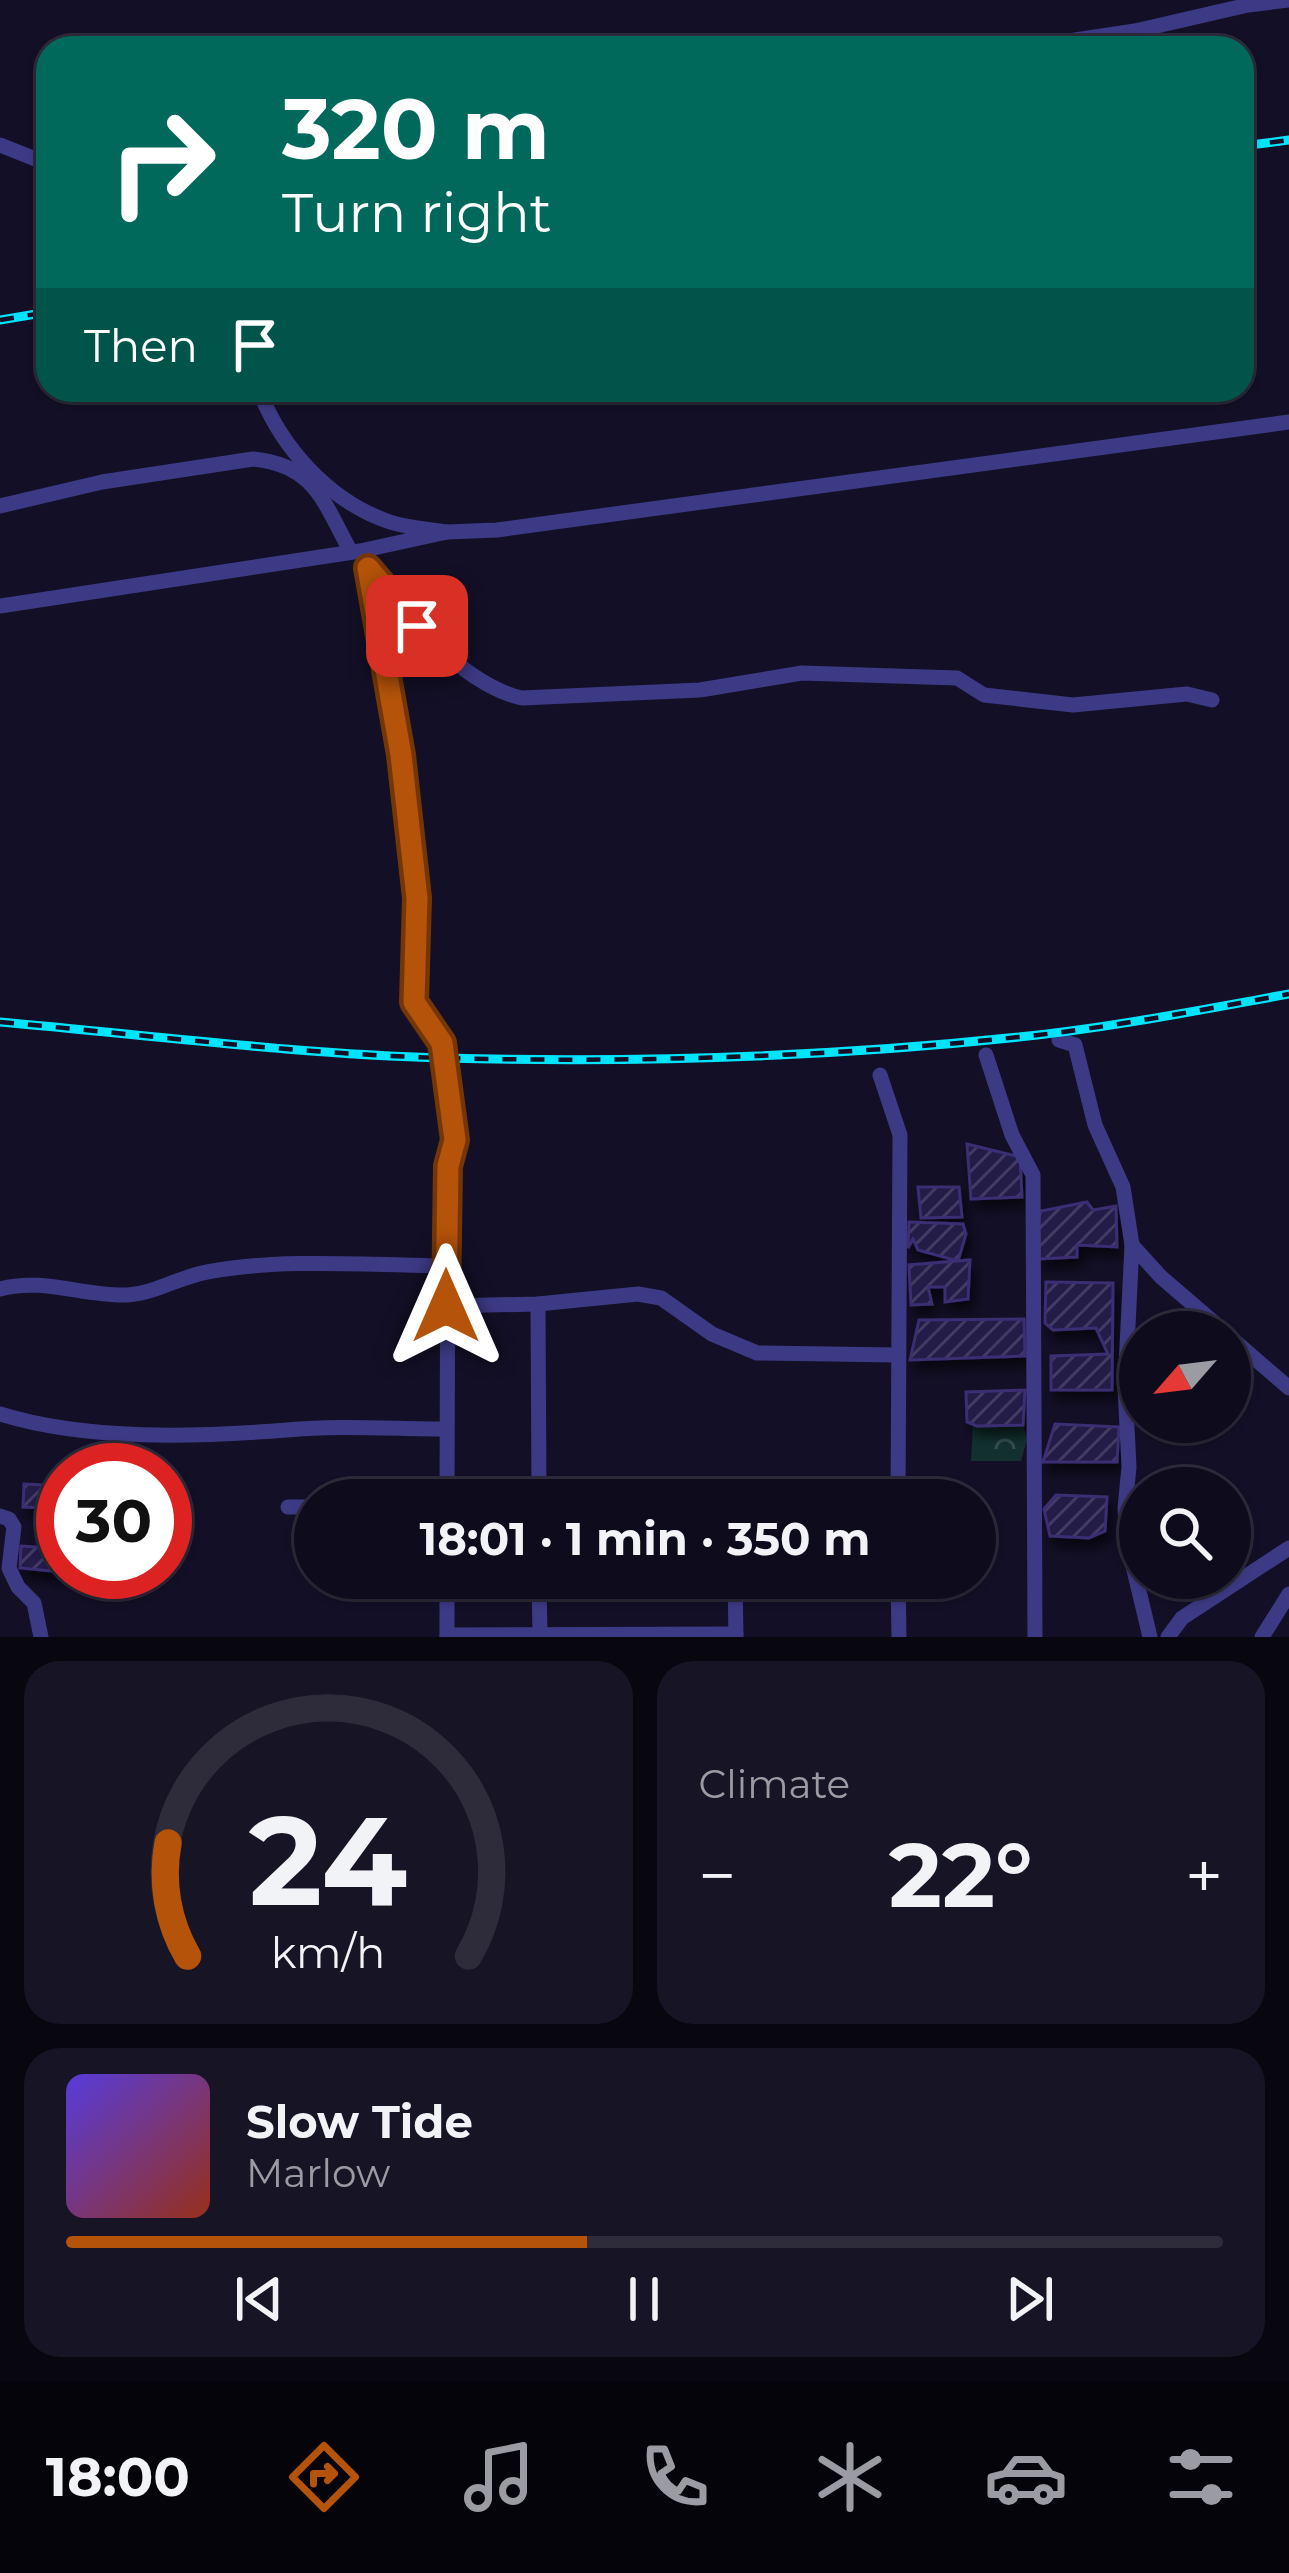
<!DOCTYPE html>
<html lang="en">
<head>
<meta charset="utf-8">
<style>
  body { margin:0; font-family:Montserrat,sans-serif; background:#171425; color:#f1f3f6; height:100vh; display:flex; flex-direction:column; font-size:45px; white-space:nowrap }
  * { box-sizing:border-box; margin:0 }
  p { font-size:39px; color:#9b9ba3 }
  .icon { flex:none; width:66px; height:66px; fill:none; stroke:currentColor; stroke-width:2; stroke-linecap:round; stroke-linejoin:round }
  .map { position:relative; height:1637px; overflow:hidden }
  .panel { display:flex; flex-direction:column; gap:24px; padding:24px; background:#08060f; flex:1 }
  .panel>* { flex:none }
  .hud { position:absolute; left:36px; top:36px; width:1218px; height:366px; border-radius:36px; box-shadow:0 3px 9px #0004,0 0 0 3px #2e2b3b; background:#00695c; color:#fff; overflow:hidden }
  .needle { width:78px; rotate:242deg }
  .fabs { position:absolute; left:1119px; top:1311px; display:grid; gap:24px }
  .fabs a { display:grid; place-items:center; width:132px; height:132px; border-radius:50%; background:#0e0b1c; box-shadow:0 3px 9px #0004,0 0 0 3px #2e2b3b; font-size:60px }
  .speed { position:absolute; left:36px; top:1443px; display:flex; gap:24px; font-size:60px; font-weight:700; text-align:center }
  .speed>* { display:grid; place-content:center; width:156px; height:156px; border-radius:50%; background:#0e0b1c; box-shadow:0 3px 9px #0004,0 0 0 3px #2e2b3b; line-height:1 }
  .speed .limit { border:18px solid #d22; background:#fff; color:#111 }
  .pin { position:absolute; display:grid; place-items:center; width:102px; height:102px; color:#fff; margin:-51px; border-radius:24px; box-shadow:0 6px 18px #0006 }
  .me { position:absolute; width:132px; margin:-66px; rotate:0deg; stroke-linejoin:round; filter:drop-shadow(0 0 9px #0008) }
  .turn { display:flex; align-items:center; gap:42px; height:252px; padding:0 48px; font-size:54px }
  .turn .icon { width:156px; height:156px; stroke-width:2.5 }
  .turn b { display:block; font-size:84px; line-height:102px }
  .then { display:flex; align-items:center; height:114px; padding:0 48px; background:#0003; gap:24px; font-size:45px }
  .big { font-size:90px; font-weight:700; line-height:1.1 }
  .panel .tile { flex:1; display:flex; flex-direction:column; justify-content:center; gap:18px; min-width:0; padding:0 42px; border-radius:36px; background:#171425 }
  .panel .dial { align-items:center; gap:0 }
  .dial svg { height:312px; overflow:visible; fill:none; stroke:#2e2b3b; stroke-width:7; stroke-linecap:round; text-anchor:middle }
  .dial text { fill:#f1f3f6; stroke:none }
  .song { display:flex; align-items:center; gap:36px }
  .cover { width:144px; height:144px; border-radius:18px; background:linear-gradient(135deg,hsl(250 70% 55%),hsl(10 70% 35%)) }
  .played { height:12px; border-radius:6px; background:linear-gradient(90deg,#b45309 45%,#2e2b3b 45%) }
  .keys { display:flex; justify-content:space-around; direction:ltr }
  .heat { display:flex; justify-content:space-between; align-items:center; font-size:66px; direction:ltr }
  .panel .tiles { flex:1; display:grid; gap:24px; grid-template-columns:1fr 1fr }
  .tile:last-child { grid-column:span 2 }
  .trip { position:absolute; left:294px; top:1479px; width:702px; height:120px; border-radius:60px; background:#0e0b1c; box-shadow:0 3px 9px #0004,0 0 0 3px #2e2b3b; font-weight:700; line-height:120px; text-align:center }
  .tabs { display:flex; height:192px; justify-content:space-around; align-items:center; background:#06040b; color:#9b9ba3 }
  .tabs .icon { width:84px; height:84px }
  .tabs .current { color:#b45309 }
  .tabs b { font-size:54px; color:#f1f3f6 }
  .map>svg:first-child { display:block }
  .forest { fill:url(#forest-crowns) }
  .building { fill:url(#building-hatch); stroke:#3b2d73; stroke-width:3; filter:url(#shadow) }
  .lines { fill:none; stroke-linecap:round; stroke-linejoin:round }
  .minor { stroke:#3d3a85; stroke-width:15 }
  .rail-casing { stroke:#00e5ff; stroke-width:9 }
  .rail { stroke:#130f26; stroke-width:4.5; stroke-dasharray:14; stroke-linecap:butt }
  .route-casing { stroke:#753606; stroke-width:30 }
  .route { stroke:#b45309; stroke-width:21 }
</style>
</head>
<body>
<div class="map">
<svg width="1289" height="1637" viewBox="0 0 1289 1637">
  <defs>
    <pattern id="forest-crowns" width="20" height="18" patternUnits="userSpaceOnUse" patternTransform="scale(3)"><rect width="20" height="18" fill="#12302f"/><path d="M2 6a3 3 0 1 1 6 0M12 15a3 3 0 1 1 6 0" fill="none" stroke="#344d4e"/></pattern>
    <pattern id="building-hatch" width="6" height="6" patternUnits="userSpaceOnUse" patternTransform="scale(3)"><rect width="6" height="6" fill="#241b47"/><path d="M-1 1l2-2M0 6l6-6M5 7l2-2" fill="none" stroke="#433b63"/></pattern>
    <filter id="shadow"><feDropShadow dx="5" dy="9" stdDeviation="6" flood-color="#0009"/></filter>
  </defs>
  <rect width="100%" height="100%" fill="#130f26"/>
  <path class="forest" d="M973 1425H1023L1027 1439 1021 1461H971Z"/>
  <g class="building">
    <path d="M967 1144 1020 1157 1022 1197 971 1199Z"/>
    <path d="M918 1187H959L962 1217 921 1218Z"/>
    <path d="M1087 1202 1093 1210 1116 1206 1117 1247 1077 1245V1257L1039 1259 1037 1225 1041 1211Z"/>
    <path d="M909 1222 963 1224 966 1234 958 1261 918 1250 913 1239 908 1248Z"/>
    <path d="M970 1260 968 1299 945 1302V1287H928L932 1304 911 1305 909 1265Z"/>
    <path d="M1046 1282 1113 1283 1112 1390H1051V1356L1108 1354 1096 1328 1053 1330 1045 1323Z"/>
    <path d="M1024 1319 1025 1356 910 1360 919 1320Z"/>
    <path d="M1025 1390 1023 1425 977 1426 967 1422 966 1392Z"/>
    <path d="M1055 1424 1119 1427 1117 1462H1043Z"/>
    <path d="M24 1484 63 1486V1509L23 1507Z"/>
    <path d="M1056 1495 1107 1497 1105 1531 1089 1538 1050 1536 1044 1509Z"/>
    <path d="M21 1546 63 1549V1572L20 1568Z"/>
  </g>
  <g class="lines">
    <g class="minor">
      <path d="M1022 48 1135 31 1248 5 1289 0"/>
      <path d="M0 145 48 164"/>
      <path d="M0 506 102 482 253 459C316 465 324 504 351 552"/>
      <path d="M447 532 497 530 1289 422"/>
      <path d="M368 568 401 755 417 898 414 1002 441 1043 449 1085 455 1140 448 1166 447 1500"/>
      <path d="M369 571C403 616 466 686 522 698L700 690 802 673 957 678 984 695 1073 705 1187 694 1212 700"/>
      <path d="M0 606 360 551 447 532C429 529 408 528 390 522 330 502 281 448 259 390"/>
      <path d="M1059 1040 1075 1045 1095 1125 1123 1187 1132 1245 1125 1387 1129 1467 1125 1508 1128 1545 1150 1637"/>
      <path d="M986 1055 1012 1135 1033 1175 1035 1637"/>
      <path d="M880 1075 900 1135 898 1500"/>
      <path d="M1132 1245 1161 1277 1225 1332"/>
      <path d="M0 1289C42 1277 86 1297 128 1295 156 1293 179 1277 207 1272 278 1258 372 1265 445 1266"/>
      <path d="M538 1304 539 1500"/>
      <path d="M445 1306 538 1304 638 1294 661 1298 712 1334 757 1353 897 1355"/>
      <path d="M1230 1337 1289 1388"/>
      <path d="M0 1414C86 1441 198 1437 287 1430 340 1425 394 1429 446 1429"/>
      <path d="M288 1507H315"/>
      <path d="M0 1516 9 1519 14 1527 9 1568 18 1587 34 1603 41 1637"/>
      <path d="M447 1578V1637"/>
      <path d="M539 1578 540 1635"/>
      <path d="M735 1578 736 1637"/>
      <path d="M898 1578 899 1637"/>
      <path d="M447 1635 736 1634"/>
      <path d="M1168 1637 1182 1618 1289 1548"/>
      <path d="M1262 1637 1289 1594"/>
    </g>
    <defs>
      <g id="rail">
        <path d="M1242 146 1289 140"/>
        <path d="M0 320 48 312"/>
        <path d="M0 1022C148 1035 297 1054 445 1058 636 1063 829 1057 1019 1037 1109 1028 1200 1010 1289 994"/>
      </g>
    </defs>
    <use href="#rail" class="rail-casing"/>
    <use href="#rail" class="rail"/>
  </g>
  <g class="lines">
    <defs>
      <path id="route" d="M417 626 368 568 401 755 417 898 414 1002 442 1043 455 1140 448 1166 446 1306"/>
    </defs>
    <use href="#route" class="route-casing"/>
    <use href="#route" class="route"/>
  </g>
</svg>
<div class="fabs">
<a><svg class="needle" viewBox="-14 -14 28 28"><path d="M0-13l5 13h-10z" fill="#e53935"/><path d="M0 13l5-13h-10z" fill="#9b9ba3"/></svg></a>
<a><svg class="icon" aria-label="search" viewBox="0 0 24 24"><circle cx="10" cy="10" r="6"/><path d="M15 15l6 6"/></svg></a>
</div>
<div class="speed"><div class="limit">30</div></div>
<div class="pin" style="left:417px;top:626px;background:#d93025"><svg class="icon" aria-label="arrive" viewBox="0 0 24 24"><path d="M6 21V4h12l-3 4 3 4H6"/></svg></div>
<svg class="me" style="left:446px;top:1306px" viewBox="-20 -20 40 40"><path d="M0-17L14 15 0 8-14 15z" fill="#b45309" stroke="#fff" stroke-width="4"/></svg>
<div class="trip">18:01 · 1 min · 350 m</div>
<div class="hud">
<div class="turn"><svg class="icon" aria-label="right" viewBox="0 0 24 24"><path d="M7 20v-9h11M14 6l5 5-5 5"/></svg><div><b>320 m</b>Turn right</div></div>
<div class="then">Then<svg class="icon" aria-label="arrive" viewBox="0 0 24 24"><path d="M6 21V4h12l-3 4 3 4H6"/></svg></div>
</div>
</div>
<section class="panel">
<div class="tiles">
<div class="tile dial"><svg viewBox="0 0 100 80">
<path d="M14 69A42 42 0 1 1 86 69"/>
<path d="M14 69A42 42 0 0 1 9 40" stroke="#b45309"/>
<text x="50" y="56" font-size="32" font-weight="700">24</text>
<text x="50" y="72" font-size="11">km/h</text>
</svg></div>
<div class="tile"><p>Climate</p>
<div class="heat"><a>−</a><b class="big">22°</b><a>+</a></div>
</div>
<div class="tile">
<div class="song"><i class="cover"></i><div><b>Slow Tide</b><p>Marlow</p></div></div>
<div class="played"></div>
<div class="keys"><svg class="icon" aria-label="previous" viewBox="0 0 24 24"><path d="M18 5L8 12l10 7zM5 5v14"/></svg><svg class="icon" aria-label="pause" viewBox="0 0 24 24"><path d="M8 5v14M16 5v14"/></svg><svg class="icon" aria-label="next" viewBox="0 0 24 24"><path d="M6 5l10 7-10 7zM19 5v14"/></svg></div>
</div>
</div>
</section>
<nav class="tabs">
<b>18:00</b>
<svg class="icon current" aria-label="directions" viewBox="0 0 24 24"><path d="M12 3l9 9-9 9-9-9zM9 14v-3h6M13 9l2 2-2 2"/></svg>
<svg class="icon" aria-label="music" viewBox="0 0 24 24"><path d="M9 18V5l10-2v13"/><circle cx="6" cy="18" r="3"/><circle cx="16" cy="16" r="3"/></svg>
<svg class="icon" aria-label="phone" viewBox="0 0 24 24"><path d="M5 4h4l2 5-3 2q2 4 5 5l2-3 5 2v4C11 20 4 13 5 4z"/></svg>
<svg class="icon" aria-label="climate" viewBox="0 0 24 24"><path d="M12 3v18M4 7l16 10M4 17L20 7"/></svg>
<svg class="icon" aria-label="car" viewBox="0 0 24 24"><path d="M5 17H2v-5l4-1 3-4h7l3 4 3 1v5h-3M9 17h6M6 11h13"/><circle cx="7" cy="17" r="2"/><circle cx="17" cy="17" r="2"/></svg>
<svg class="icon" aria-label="filters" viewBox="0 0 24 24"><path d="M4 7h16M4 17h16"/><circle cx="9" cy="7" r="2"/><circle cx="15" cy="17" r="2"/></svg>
</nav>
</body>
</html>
